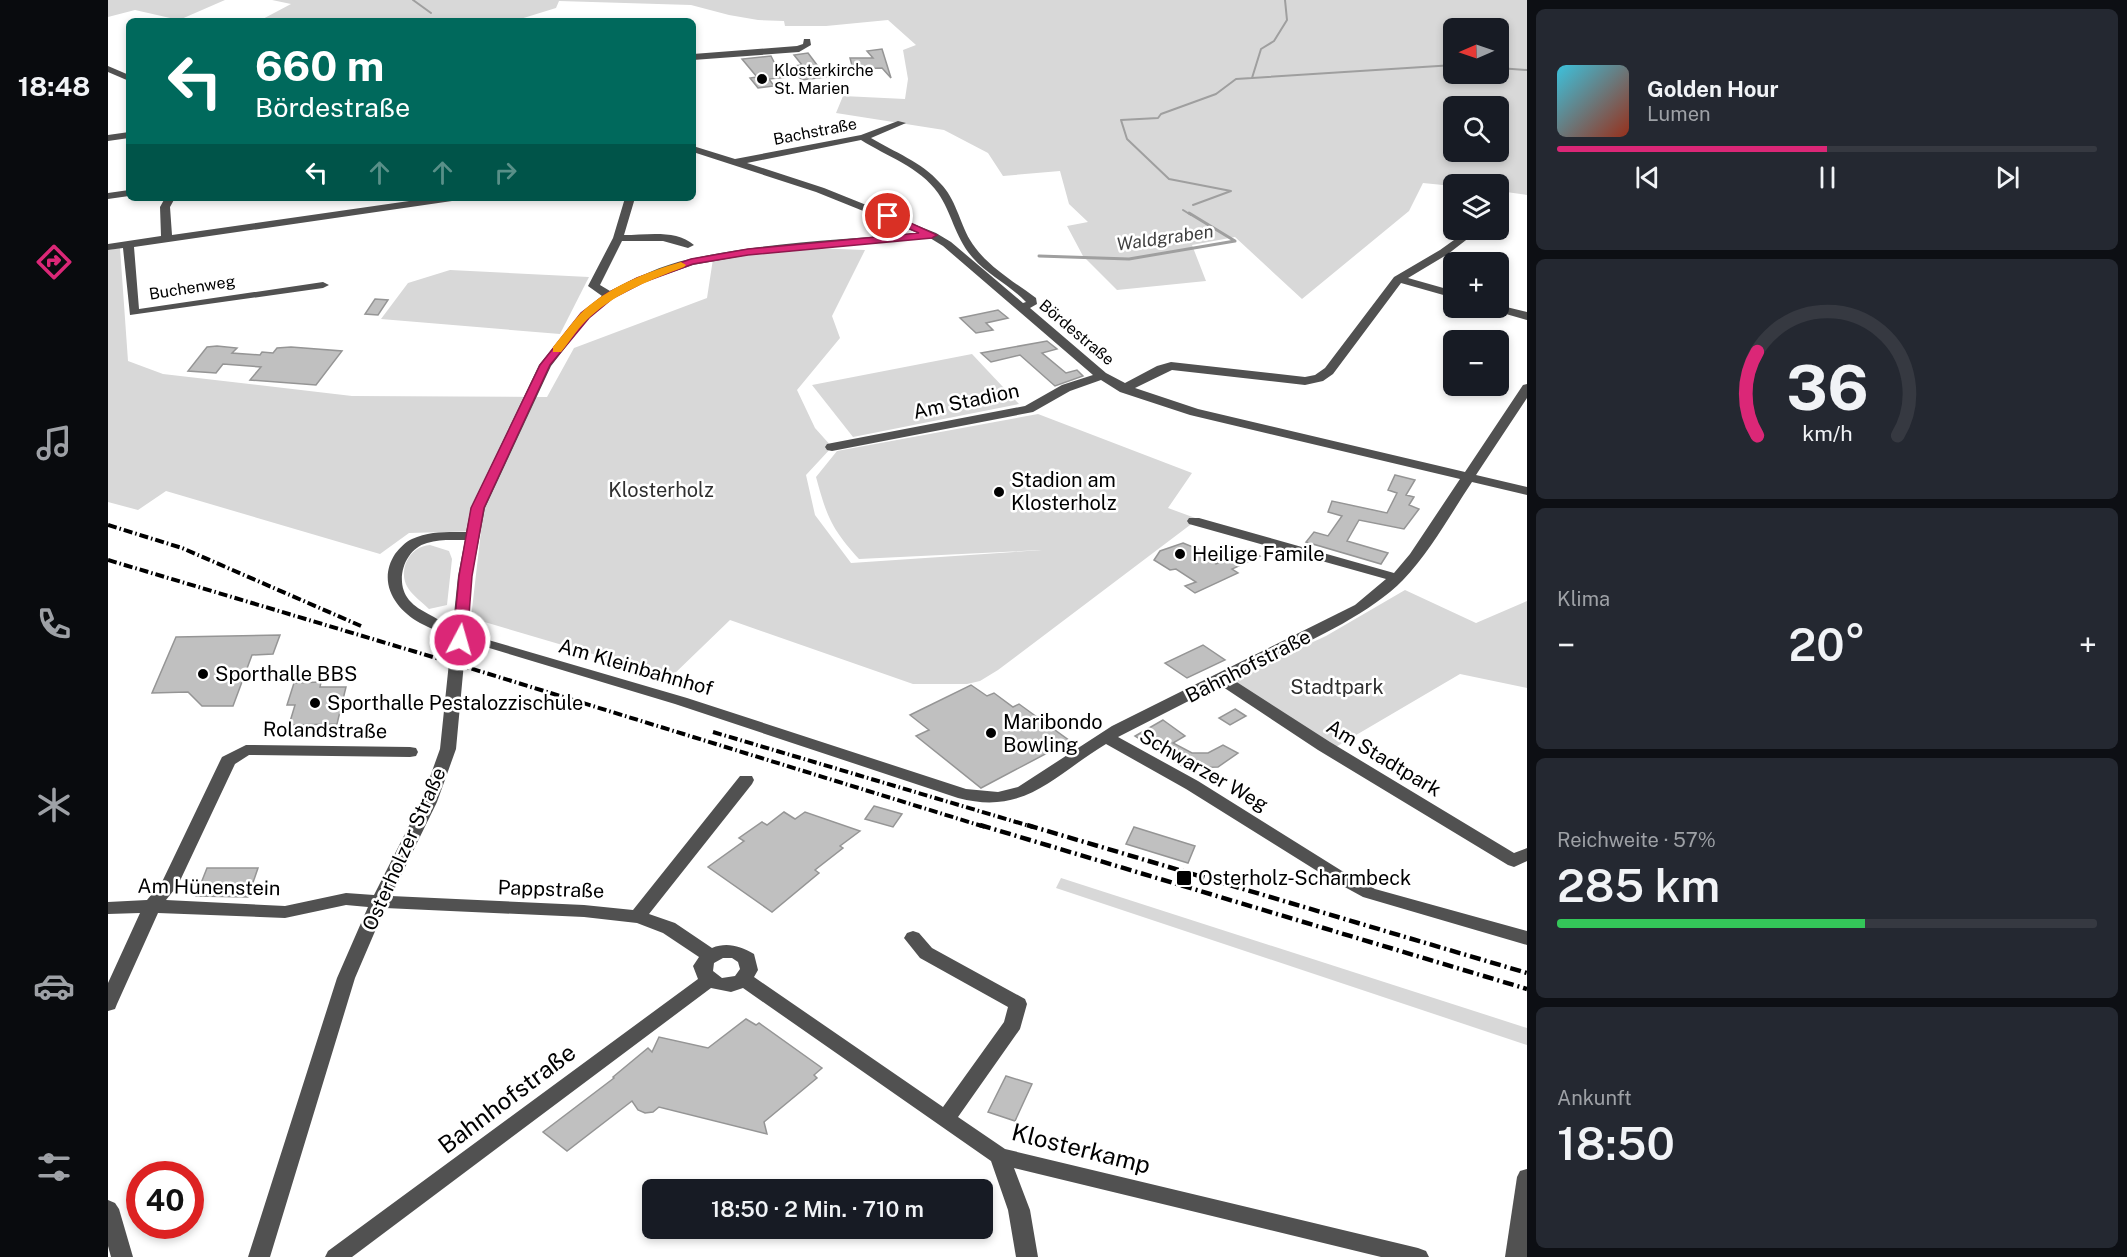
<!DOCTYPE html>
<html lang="de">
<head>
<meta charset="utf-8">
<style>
  body { margin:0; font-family:"Public Sans",sans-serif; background:#242831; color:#f1f3f6; height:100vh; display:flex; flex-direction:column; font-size:22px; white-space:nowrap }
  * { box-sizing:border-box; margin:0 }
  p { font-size:20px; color:#9ea1a6 }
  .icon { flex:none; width:33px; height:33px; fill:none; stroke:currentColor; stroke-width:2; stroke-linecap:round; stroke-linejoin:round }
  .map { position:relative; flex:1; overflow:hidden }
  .details { display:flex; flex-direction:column; gap:9px; padding:9px; background:#0d0f14; width:600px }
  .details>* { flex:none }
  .top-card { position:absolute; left:18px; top:18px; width:570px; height:183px; border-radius:9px; box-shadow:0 3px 9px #0003; background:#00695c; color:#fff; overflow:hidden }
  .needle { width:39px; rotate:268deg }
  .tools { position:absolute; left:1335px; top:18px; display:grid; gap:12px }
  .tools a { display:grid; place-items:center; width:66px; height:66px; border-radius:9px; background:#171b24; box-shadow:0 3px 9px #0003; font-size:30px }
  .speed { position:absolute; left:18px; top:1161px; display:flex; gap:12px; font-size:30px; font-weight:700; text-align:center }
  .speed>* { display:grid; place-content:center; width:78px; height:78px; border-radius:50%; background:#171b24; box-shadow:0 3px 9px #0003; line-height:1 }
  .speed .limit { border:9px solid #d22; background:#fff; color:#111 }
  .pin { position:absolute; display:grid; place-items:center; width:51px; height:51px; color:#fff; margin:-26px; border:3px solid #fff; border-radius:50%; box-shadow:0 2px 6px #0007 }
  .me { position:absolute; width:66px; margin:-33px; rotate:6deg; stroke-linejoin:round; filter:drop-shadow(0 0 4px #0008) }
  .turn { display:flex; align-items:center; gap:21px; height:126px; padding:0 30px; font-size:27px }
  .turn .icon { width:78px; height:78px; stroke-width:2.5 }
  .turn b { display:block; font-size:42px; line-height:51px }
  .lanes { display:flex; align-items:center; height:57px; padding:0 30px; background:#0003; justify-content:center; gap:30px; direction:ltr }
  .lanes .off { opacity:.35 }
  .big { font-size:45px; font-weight:600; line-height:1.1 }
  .details .widget { flex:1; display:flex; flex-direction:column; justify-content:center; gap:9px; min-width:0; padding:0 21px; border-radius:9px; background:#242831 }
  .details .dial { align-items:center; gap:0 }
  .dial svg { height:156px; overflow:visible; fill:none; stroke:#363941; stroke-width:7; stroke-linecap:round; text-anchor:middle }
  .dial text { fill:#f1f3f6; stroke:none }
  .song { display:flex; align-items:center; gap:18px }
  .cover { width:72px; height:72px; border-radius:9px; background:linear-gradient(135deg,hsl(190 70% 55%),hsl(10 70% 35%)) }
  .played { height:6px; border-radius:3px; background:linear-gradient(90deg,#db2777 50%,#363941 50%) }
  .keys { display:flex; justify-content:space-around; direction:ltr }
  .heat { display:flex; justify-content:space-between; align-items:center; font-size:33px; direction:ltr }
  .charge { height:9px; border-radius:4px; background:linear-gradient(90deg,#34c759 57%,#363941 0) }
  .trip { position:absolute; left:534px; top:1179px; width:351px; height:60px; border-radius:9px; background:#171b24; box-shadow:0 3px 9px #0003; font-weight:600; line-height:60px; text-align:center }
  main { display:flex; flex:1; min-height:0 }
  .menu { display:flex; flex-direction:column; width:108px; justify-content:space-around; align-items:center; background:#090b0e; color:#9ea1a6 }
  .menu .icon { width:42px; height:42px }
  .menu .active { color:#db2777 }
  .menu b { font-size:27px; color:#f1f3f6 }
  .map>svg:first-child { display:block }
  .green { fill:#d8d8d8; fill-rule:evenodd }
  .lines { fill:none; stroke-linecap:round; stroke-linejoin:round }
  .stream-far1 { stroke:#9f9f9f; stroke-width:2 }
  .stream { stroke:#9f9f9f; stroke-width:3 }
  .building { fill:#c0c0c0; stroke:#959595; stroke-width:1.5 }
  .minor { fill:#515151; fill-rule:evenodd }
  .rail-far1 { stroke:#000; stroke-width:4; stroke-dasharray:9 3 1.5 3; stroke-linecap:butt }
  .rail { stroke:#000; stroke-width:4.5; stroke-dasharray:11 4 2 4; stroke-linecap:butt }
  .minor-bridge { stroke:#515151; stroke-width:15 }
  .route { fill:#db2777; stroke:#8e194d; stroke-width:1.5 }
  .slow { fill:#f59e0b }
  .poi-dot { fill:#000; stroke:#fff; stroke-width:2 }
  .labels { text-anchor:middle; stroke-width:5; stroke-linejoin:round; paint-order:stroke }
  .far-poi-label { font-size:16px; fill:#000; stroke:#fff; text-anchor:start }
  .far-street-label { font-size:16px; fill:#000; stroke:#fff }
  .far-water-label { font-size:18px; font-style:italic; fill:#404040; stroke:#fff }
  .street-label { font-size:20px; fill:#000; stroke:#fff }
  .poi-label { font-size:20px; fill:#000; stroke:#fff; text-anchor:start }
  .park-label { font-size:20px; fill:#2f2f2f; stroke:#fff }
  .near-street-label { font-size:24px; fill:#000; stroke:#fff }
</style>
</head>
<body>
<main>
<nav class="menu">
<b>18:48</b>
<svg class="icon active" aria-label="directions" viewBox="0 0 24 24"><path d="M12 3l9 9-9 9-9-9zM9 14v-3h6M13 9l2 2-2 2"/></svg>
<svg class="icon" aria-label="music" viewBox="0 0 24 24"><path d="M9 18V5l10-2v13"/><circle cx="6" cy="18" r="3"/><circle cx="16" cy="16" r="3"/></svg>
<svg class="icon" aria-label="phone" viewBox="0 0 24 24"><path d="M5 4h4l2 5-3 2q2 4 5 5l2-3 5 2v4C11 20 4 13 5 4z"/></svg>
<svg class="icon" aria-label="climate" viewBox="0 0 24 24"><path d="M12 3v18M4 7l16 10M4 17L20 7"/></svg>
<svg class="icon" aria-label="car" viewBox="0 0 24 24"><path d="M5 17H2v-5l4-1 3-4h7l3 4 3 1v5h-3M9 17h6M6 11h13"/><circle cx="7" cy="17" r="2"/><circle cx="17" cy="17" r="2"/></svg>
<svg class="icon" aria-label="filters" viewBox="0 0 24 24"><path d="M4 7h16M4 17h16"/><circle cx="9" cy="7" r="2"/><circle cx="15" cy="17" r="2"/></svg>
</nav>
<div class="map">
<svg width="1419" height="1257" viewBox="0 0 1419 1257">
  <rect width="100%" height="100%" fill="#fff"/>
  <g class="green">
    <path d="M0 0H117L71 20 27 10 0 17Z"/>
    <path d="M164 0H1419V195L1391 191 1390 184 1345 186 1315 183 1301 211 1194 299 1127 237 1084 245 1098 281 1009 290 975 256 959 226 980 222 961 204 952 171 895 176 880 153 836 130 728 113 735 96 797 99 800 79 795 50 808 45 780 20 718 26H677L676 21 650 20 621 15 583 5 451 1 448 8 409 20 411 21H151L183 4ZM1346 28H1390V74H1346ZM1346 106H1390V152H1346Z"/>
    <path d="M12 248 20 361 55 374 244 396 439 397 466 348 599 298 605 259 704 248 757 250 724 316 732 338 689 390 707 428 724 447 698 475 707 515 743 563 934 550 751 559C723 528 719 517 708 477L729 451 930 414 1084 473 1060 508 1090 519 890 670 872 681 859 684H805L622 620 563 677 363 618 373 531 301 533 272 554 58 491 30 510 0 502V250Z"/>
    <path d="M342 270 481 277 452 334 273 319 300 283Z"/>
    <path d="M864 354 911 404 745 437 704 385Z"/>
    <path d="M322 545 341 551 344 559 339 605 321 609C315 603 305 596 300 588 289 570 302 546 322 545Z"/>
    <path d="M1297 590 1368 623 1419 601V688L1352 674 1226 748 1122 680 1218 636Z"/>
    <path d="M953 878 1419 1028V1045L948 888Z"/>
  </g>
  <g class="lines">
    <g class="stream-far1">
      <path d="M305 0 323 13"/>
      <path d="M1390 68 1419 70"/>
      <path d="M1144 78 1346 65"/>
      <path d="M1085 205 1123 191 1061 179 1019 139 1013 120 1050 118 1053 114 1108 94 1128 79 1144 78 1153 49 1166 41 1179 20 1177 0"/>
      <path d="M1075 210 1083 215"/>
    </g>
    <path class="stream" d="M931 256 1021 259 1127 241 1081 213"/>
  </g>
  <g class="building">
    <path d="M774 49 783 78 774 68 745 69 742 58H765L759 51Z"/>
    <path d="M700 53 718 77 694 80 690 76 661 79 666 86 650 88 642 78 649 77 634 59 663 56 669 68 694 65 686 55Z"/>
    <path d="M267 299 280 300 270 315 257 314Z"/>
    <path d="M890 310 900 318 878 323 885 330 868 333 852 318Z"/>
    <path d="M939 341 949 349 934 353 958 373 969 370 975 376 947 386 912 355 883 362 873 353Z"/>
    <path d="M109 346 129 348 124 353 152 355 154 352 165 353 169 348 183 347 234 351 208 385 142 380 153 367 115 364 108 373 80 371 99 347Z"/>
    <path d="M1287 475 1307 480 1298 495 1306 497 1301 505 1311 509 1296 529 1251 520 1239 541 1280 553 1273 564 1198 542 1206 532 1220 536 1234 516 1220 512 1224 501 1279 513 1289 493 1280 490Z"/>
    <path d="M1075 543 1090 549 1096 557 1108 564 1142 549 1152 556 1124 569 1130 573 1087 593 1077 586 1088 582 1068 569 1062 570 1046 560 1052 551Z"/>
    <path d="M172 635 165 654 144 655 125 706H94L80 692 44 693 68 637Z"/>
    <path d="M1095 645 1117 660 1079 678 1057 663Z"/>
    <path d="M213 682 212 687H238L229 724 181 725 187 705H179L186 683Z"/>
    <path d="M863 685 879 696 886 693 905 707 911 704 962 741 873 788 808 736 821 730 802 715Z"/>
    <path d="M1127 709 1138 716 1122 725 1111 718Z"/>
    <path d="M1055 720 1077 736 1065 743 1084 753H1100L1115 745 1130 753 1110 767 1077 768 1027 736Z"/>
    <path d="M766 806 794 814 785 827 757 819Z"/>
    <path d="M676 812 687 819 697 812 752 831 732 846 735 848 707 870 711 873 664 912 600 867 636 841 631 838 654 822 659 825Z"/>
    <path d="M1026 827 1087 846 1080 863 1018 844Z"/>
    <path d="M99 868H150L140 897 88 896Z"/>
    <path d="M638 1019 648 1025 651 1023 714 1068 706 1075 709 1078 656 1122 659 1134 551 1107 545 1112 537 1113 530 1110 524 1101 459 1151 435 1132 506 1078 505 1077 540 1048 544 1052 551 1037 600 1048Z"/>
    <path d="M898 1076 924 1084 907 1121 880 1112Z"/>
  </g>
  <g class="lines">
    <g class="minor">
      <path d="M696 39H702L703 45 691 52 585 60V54L689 46 695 44Z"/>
      <path d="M0 66 21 75V81L0 72Z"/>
      <path d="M790 121 798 123 763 138C786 152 814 162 832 183 848 199 851 221 862 240 877 265 905 281 928 298L929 304 922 308 998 373 1017 383 1049 366 1063 362 1197 377 1207 375 1217 368 1286 277 1332 250 1360 230H1371L1340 254 1300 278 1346 291V298L1293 283 1225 374 1215 381 1197 385 1064 370 1027 388 1090 409 1357 472 1415 385 1419 384V398L1368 475 1419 487V495L1364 482C1342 515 1322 552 1295 580 1255 621 1176 652 1124 679L1222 742 1406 853 1419 848V861L1406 867 1400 865 1210 750 1112 685 1010 737 1090 781 1234 871 1267 889 1419 931V945L1255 897 1222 879 1078 789 998 744C946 775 918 816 850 798L567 704 358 641 348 749 329 802 283 896 476 905 525 910 632 776H644L646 780 644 784 541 914 567 923 604 948C619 942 632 946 646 954L650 970 646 977 835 1107 896 1022 900 1007 812 958 796 938 799 933 805 931 811 933 824 948 917 999 919 1004 912 1029 850 1117 897 1149 1310 1248 1318 1251 1321 1257H1273L906 1168 922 1210 930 1257H908L900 1210 883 1161 635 988 623 992 603 988 244 1257H217L220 1251 590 979 585 966 591 957 555 933 529 923 476 917 277 908 247 978 162 1257H140L229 978 260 907 238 905 177 918 50 913 9 1004 7 1009 0 1011V983L32 913 0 914V902L39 900 54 882 112 761 114 757 138 745 302 747 308 748 310 752 308 756 302 757 141 755 127 764 70 885 58 900 177 906 238 893 266 895 313 802 332 749 350 576 357 540C345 540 331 539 319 543 296 549 286 582 301 600 312 613 330 616 339 627L337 630C328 632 320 627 312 623 287 609 269 582 287 554 292 548 297 542 304 539 321 531 340 532 358 532L363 508 431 365 473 313 494 296 480 286 505 238 517 198H527L516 235C538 235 568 229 586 245L580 248 555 241H514L492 285 502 291C527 278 554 265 582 259 656 242 734 240 810 233L708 192 585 152V146L627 159 753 135ZM753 140C778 156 812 167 830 193 844 213 847 238 865 258 880 275 903 286 918 302L915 303 843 242 828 233 716 188 639 163ZM822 238 835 246 985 375 954 385 917 406 724 443 719 444 717 447 719 450 724 451 925 412 962 391 993 380 1012 392 1082 415 1352 479 1302 554 1286 573 1091 518H1081L1079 521 1081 524 1278 579 1247 605 1004 726 910 787 890 792 858 789 579 698 370 637 365 635 358 639 364 576 377 508 443 366 481 317 505 298 536 282 585 265 640 255ZM615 958H624L630 962 632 969 627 976 614 978 605 971 606 963Z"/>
      <path d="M21 132V138L0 141V135Z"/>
      <path d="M21 190V196L0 199V193Z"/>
      <path d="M57 198H67L62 207 64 235 322 198H349L344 201 26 247 31 309 215 282 221 285 215 288 22 315 15 248 0 250V244L53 236 52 207Z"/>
      <path d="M1390 305 1419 312V320L1384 310 1382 308H1390Z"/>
      <path d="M1419 1169V1257H1397L1409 1177 1412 1171Z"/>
      <path d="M0 1200 7 1203 11 1209 25 1257H3L0 1246Z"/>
    </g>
    <g class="rail-far1">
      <path d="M0 525 74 548 253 626"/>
      <path d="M0 560 355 666 877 827"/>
      <path d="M605 732 925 827"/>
    </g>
    <g class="rail">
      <path d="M872 825 1419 989"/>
      <path d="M919 825 1419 973"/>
    </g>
    <path class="minor-bridge" d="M332 627 365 640"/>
  </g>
  <path class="route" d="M776 214H783L829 235 824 238 640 255 585 264 536 282 505 298 481 318 442 365 376 508 364 576 359 640 352 644 347 643 345 640 351 576 363 508 432 365 473 313 498 294 529 278 583 259 640 249 811 233 776 218Z"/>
  <path class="slow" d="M573 262 578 265 576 267C543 280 510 292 483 316 471 326 463 340 453 352H445V347C454 336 463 324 472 314 498 288 538 272 573 262Z"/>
  <g class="poi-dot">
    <circle cx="654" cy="79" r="6"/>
    <circle cx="891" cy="492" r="6"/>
    <circle cx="1072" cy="554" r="6"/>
    <circle cx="95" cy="674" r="6"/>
    <circle cx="207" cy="703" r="6"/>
    <circle cx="883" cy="733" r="6"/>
    <rect x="1068" y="870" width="16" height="16" rx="3"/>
  </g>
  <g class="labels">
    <g class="far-poi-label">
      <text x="666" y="76">Klosterkirche<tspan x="666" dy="18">St. Marien</tspan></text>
    </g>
    <g class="far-street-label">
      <text transform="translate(707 131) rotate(-11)" y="6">Bachstraße</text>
      <text transform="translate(84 287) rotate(-9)" y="6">Buchenweg</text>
      <text transform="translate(969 332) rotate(40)" y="6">Bördestraße</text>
    </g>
    <g class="far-water-label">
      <text transform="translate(1057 238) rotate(-8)" y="6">Waldgraben</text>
    </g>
    <g class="street-label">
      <text transform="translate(858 401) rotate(-12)" y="7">Am Stadion</text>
      <text transform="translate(1140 666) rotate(-27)" y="7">Bahnhofstraße</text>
      <text transform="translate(528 667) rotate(16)" y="7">Am Kleinbahnhof</text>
      <text transform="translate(217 730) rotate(1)" y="7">Rolandstraße</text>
      <text transform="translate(1276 758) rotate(31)" y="7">Am Stadtpark</text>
      <text transform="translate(1096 770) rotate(30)" y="7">Schwarzer Weg</text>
      <text transform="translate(296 849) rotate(-66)" y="7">Osterholzer Straße</text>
      <text transform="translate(101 887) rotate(1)" y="7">Am Hünenstein</text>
      <text transform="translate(443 889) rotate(2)" y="7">Pappstraße</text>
    </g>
    <g class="poi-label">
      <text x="903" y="487">Stadion am<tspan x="903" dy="23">Klosterholz</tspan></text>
      <text x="1084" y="561">Heilige Famile</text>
      <text x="107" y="681">Sporthalle BBS</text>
      <text x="219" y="710">Sporthalle Pestalozzischule</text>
      <text x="895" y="729">Maribondo<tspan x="895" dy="23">Bowling</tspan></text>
      <text x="1090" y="885">Osterholz-Scharmbeck</text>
    </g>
    <g class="park-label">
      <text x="553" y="497">Klosterholz</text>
      <text x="1229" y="694">Stadtpark</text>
    </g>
    <g class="near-street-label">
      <text transform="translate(399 1099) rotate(-37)" y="8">Bahnhofstraße</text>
      <text transform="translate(973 1149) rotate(14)" y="8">Klosterkamp</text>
    </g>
  </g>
</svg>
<div class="tools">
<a><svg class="needle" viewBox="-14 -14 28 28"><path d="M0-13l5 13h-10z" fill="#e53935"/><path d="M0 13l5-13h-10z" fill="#9ea1a6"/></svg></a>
<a><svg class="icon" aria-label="search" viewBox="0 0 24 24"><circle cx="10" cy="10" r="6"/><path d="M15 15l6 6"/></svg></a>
<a><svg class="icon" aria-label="layers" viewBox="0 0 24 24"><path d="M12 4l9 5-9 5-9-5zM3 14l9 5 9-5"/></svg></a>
<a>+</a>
<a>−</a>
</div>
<div class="speed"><div class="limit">40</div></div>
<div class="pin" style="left:780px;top:216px;background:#d93025"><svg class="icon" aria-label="arrive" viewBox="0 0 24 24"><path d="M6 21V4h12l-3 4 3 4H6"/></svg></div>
<svg class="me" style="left:352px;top:640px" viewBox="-20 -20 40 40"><circle r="17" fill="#db2777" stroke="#fff" stroke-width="3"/><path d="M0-11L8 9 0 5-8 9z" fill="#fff"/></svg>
<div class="trip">18:50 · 2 Min. · 710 m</div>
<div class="top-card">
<div class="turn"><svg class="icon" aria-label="left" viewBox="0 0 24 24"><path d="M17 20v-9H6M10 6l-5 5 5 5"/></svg><div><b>660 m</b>Bördestraße</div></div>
<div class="lanes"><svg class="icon" aria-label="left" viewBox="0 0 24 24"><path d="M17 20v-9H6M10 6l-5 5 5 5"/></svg><svg class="icon off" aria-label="ahead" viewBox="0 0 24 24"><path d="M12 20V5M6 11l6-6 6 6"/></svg><svg class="icon off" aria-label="ahead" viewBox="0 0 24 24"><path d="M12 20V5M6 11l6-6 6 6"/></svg><svg class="icon off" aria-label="right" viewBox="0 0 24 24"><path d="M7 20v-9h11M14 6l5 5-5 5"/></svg></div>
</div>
</div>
<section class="details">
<div class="widget">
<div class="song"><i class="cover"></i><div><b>Golden Hour</b><p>Lumen</p></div></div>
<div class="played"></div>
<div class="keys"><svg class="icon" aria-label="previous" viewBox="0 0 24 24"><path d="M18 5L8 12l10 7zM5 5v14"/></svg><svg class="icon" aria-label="pause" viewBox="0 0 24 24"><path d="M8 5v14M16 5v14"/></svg><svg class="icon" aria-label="next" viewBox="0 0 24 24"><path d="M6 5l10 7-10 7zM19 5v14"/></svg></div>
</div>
<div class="widget dial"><svg viewBox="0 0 100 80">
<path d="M14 69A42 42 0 1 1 86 69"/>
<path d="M14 69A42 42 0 0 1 14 26" stroke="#db2777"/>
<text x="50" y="56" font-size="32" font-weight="700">36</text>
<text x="50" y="72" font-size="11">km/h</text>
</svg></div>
<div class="widget"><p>Klima</p>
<div class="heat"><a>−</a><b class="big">20°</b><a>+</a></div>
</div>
<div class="widget"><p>Reichweite · 57%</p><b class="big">285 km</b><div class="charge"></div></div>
<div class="widget"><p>Ankunft</p><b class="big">18:50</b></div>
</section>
</main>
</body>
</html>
